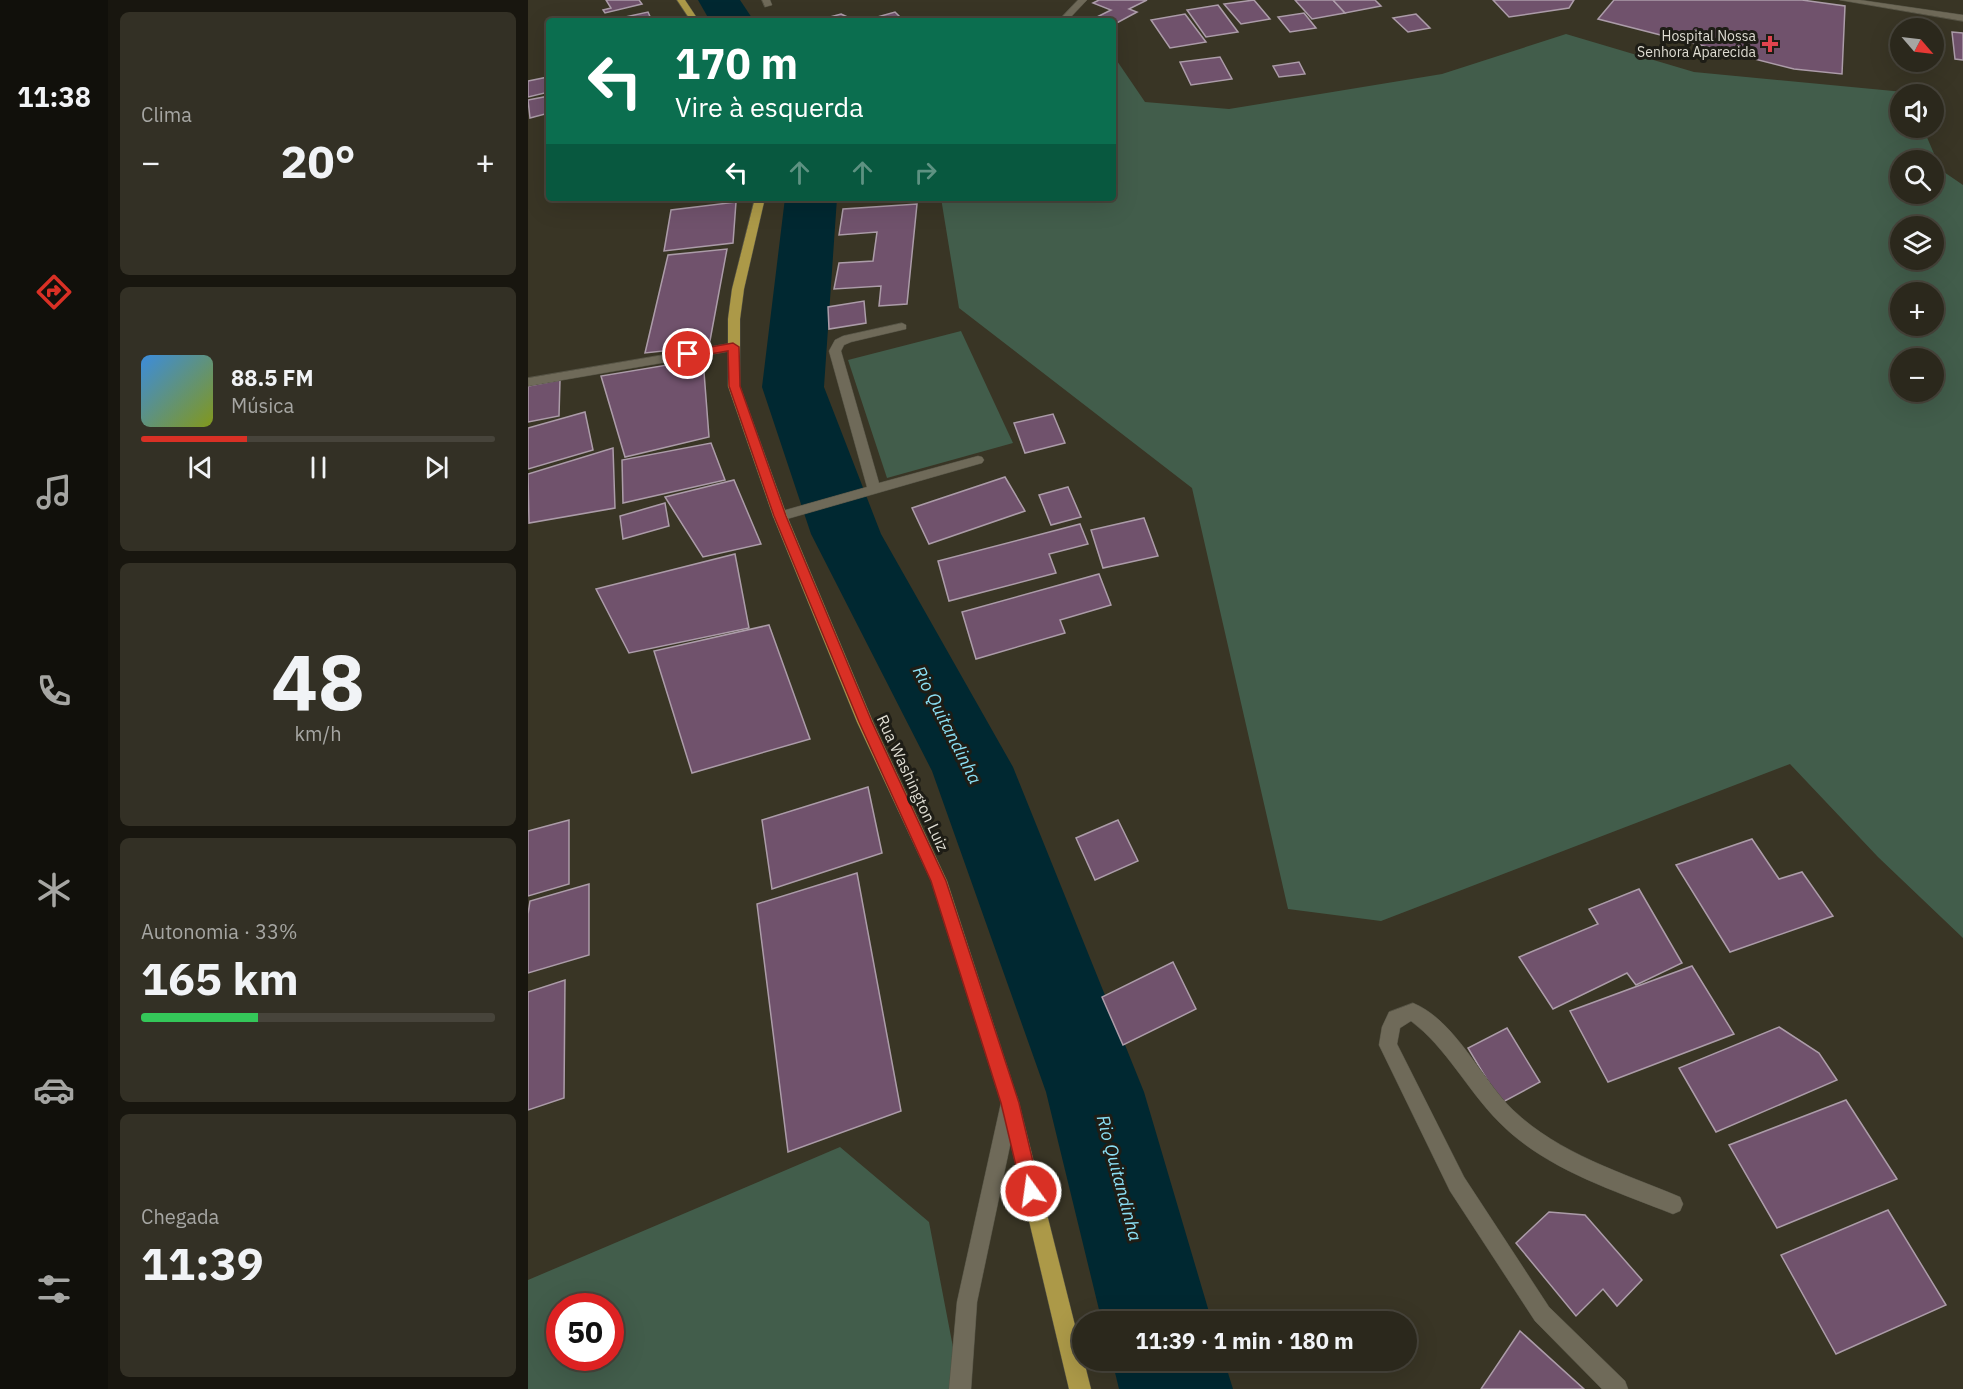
<!DOCTYPE html>
<html lang="pt">
<head>
<meta charset="utf-8">
<style>
  body { margin:0; font-family:"IBM Plex Sans",sans-serif; background:#333025; color:#f1f3f6; height:100vh; display:flex; flex-direction:column; font-size:22px; white-space:nowrap }
  * { box-sizing:border-box; margin:0 }
  p { font-size:20px; color:#a6a6a3 }
  .icon { flex:none; width:33px; height:33px; fill:none; stroke:currentColor; stroke-width:2; stroke-linecap:round; stroke-linejoin:round }
  .map { position:relative; flex:1; overflow:hidden }
  .drawer { display:flex; flex-direction:column; gap:12px; padding:12px; background:#18160f; width:420px }
  .drawer>* { flex:none }
  .guide { position:absolute; left:18px; top:18px; width:570px; height:183px; border-radius:6px; box-shadow:0 6px 24px #0002,0 0 0 2px #47443b; background:#0b6e4f; color:#fff; overflow:hidden }
  .needle { width:39px; rotate:118deg }
  .controls { position:absolute; left:1362px; top:18px; display:grid; gap:12px }
  .controls a { display:grid; place-items:center; width:54px; height:54px; border-radius:50%; background:#2b281c; box-shadow:0 6px 24px #0002,0 0 0 2px #47443b; font-size:30px }
  .speed { position:absolute; left:18px; top:1293px; display:flex; gap:12px; font-size:30px; font-weight:700; text-align:center }
  .speed>* { display:grid; place-content:center; width:78px; height:78px; border-radius:50%; background:#2b281c; box-shadow:0 6px 24px #0002,0 0 0 2px #47443b; line-height:1 }
  .speed .limit { border:9px solid #d22; background:#fff; color:#111 }
  .pin { position:absolute; display:grid; place-items:center; width:51px; height:51px; color:#fff; margin:-26px; border:3px solid #fff; border-radius:50%; box-shadow:0 2px 6px #0007 }
  .me { position:absolute; width:66px; margin:-33px; rotate:346deg; stroke-linejoin:round; filter:drop-shadow(0 0 4px #0008) }
  .turn { display:flex; align-items:center; gap:21px; height:126px; padding:0 30px; font-size:27px }
  .turn .icon { width:78px; height:78px; stroke-width:2.5 }
  .turn b { display:block; font-size:42px; line-height:51px }
  .lanes { display:flex; align-items:center; height:57px; padding:0 30px; background:#0003; justify-content:center; gap:30px; direction:ltr }
  .lanes .off { opacity:.35 }
  .big { font-size:45px; font-weight:700; line-height:1.1 }
  .drawer .widget { flex:1; display:flex; flex-direction:column; justify-content:center; gap:9px; min-width:0; padding:0 21px; border-radius:9px; background:#333025 }
  .drawer .dial { align-items:center; gap:0 }
  .dial b { font-size:78px; line-height:1 }
  .song { display:flex; align-items:center; gap:18px }
  .cover { width:72px; height:72px; border-radius:9px; background:linear-gradient(135deg,hsl(210 70% 55%),hsl(70 70% 35%)) }
  .played { height:6px; border-radius:3px; background:linear-gradient(90deg,#d93025 30%,#47443b 30%) }
  .keys { display:flex; justify-content:space-around; direction:ltr }
  .heat { display:flex; justify-content:space-between; align-items:center; font-size:33px; direction:ltr }
  .charge { height:9px; border-radius:4px; background:linear-gradient(90deg,#34c759 33%,#47443b 0) }
  .trip { position:absolute; left:544px; top:1311px; width:345px; height:60px; border-radius:30px; background:#2b281c; box-shadow:0 6px 24px #0002,0 0 0 2px #47443b; font-weight:700; line-height:60px; text-align:center }
  main { display:flex; flex:1; min-height:0 }
  .tabs { display:flex; flex-direction:column; width:108px; justify-content:space-around; align-items:center; background:#11100b; color:#a6a6a3 }
  .tabs .icon { width:42px; height:42px }
  .tabs .on { color:#d93025 }
  .tabs b { font-size:27px; color:#f1f3f6 }
  .map>svg:first-child { display:block }
  .green { fill:#425d4b; fill-rule:evenodd }
  .lines { fill:none; stroke-linecap:round; stroke-linejoin:round }
  .river { fill:#002831; fill-rule:evenodd }
  .building { fill:#70526c; stroke:#ac9ca9; stroke-width:1.5 }
  .minor-casing { stroke:#555345; stroke-width:1 }
  .major-casing { stroke:#555345; stroke-width:1 }
  .minor { fill:#6f6a59; fill-rule:evenodd }
  .major { fill:#ac9948; fill-rule:evenodd }
  .route { fill:#d93025; stroke:#8d1f18; stroke-width:1.5 }
  .health-dot { fill:#e0444e; stroke:#1e1d16; stroke-width:2 }
  .labels { text-anchor:middle; stroke-width:6; stroke-linejoin:round; paint-order:stroke }
  .far-poi-label { font-size:14px; fill:#dfddd3; stroke:#1e1d16; text-anchor:end }
  .street-label { font-size:16px; fill:#dfddd3; stroke:#1e1d16 }
  .water-label { font-size:18px; font-style:italic; fill:#8bdff4; stroke:#1e1d16 }
</style>
</head>
<body>
<main>
<nav class="tabs">
<b>11:38</b>
<svg class="icon on" aria-label="directions" viewBox="0 0 24 24"><path d="M12 3l9 9-9 9-9-9zM9 14v-3h6M13 9l2 2-2 2"/></svg>
<svg class="icon" aria-label="music" viewBox="0 0 24 24"><path d="M9 18V5l10-2v13"/><circle cx="6" cy="18" r="3"/><circle cx="16" cy="16" r="3"/></svg>
<svg class="icon" aria-label="phone" viewBox="0 0 24 24"><path d="M5 4h4l2 5-3 2q2 4 5 5l2-3 5 2v4C11 20 4 13 5 4z"/></svg>
<svg class="icon" aria-label="climate" viewBox="0 0 24 24"><path d="M12 3v18M4 7l16 10M4 17L20 7"/></svg>
<svg class="icon" aria-label="car" viewBox="0 0 24 24"><path d="M5 17H2v-5l4-1 3-4h7l3 4 3 1v5h-3M9 17h6M6 11h13"/><circle cx="7" cy="17" r="2"/><circle cx="17" cy="17" r="2"/></svg>
<svg class="icon" aria-label="filters" viewBox="0 0 24 24"><path d="M4 7h16M4 17h16"/><circle cx="9" cy="7" r="2"/><circle cx="15" cy="17" r="2"/></svg>
</nav>
<section class="drawer">
<div class="widget"><p>Clima</p>
<div class="heat"><a>−</a><b class="big">20°</b><a>+</a></div>
</div>
<div class="widget">
<div class="song"><i class="cover"></i><div><b>88.5 FM</b><p>Música</p></div></div>
<div class="played"></div>
<div class="keys"><svg class="icon" aria-label="previous" viewBox="0 0 24 24"><path d="M18 5L8 12l10 7zM5 5v14"/></svg><svg class="icon" aria-label="pause" viewBox="0 0 24 24"><path d="M8 5v14M16 5v14"/></svg><svg class="icon" aria-label="next" viewBox="0 0 24 24"><path d="M6 5l10 7-10 7zM19 5v14"/></svg></div>
</div>
<div class="widget dial"><b>48</b><p>km/h</p></div>
<div class="widget"><p>Autonomia · 33%</p><b class="big">165 km</b><div class="charge"></div></div>
<div class="widget"><p>Chegada</p><b class="big">11:39</b></div>
</section>
<div class="map">
<svg width="1435" height="1389" viewBox="0 0 1435 1389">
  <rect width="100%" height="100%" fill="#393525"/>
  <g class="green">
    <path d="M1038 34 1166 72 1397 94H1372V128H1395L1413 170 1435 185V938L1350 857 1262 764 853 921 760 909 664 488 431 308 413 198H585V55L617 102 701 109 914 74ZM1372 160H1406V194H1372ZM1372 226H1406V260H1372ZM1372 292H1406V326H1372ZM1372 358H1406V392H1372Z"/>
    <path d="M433 331 485 443 359 478 320 360Z"/>
    <path d="M312 1147 401 1222 433 1389H0V1280ZM32 1306H82V1358H32Z"/>
  </g>
  <g class="lines">
    <g class="river">
      <path d="M170 0H212L226 21H182Z"/>
      <path d="M257 198H309L296 387 353 534 485 767 616 1092 684 1322H574L518 1092 404 771 283 534 234 387Z"/>
      <path d="M584 1360H696L705 1389H591Z"/>
    </g>
  </g>
  <g class="building">
    <path d="M78 0H111L114 4 77 13 75 10 83 8Z"/>
    <path d="M571 0H619L601 9 609 12 585 25V21L567 18 583 10 565 3Z"/>
    <path d="M726 0 742 19 713 24 696 4Z"/>
    <path d="M767 0H805L817 13 784 19Z"/>
    <path d="M805 0H847L853 6 817 13Z"/>
    <path d="M965 0H1046L1041 8 981 17Z"/>
    <path d="M1086 0H1274L1317 6 1314 74 1266 69 1070 19Z"/>
    <path d="M690 5 710 32 678 37 659 10Z"/>
    <path d="M120 12 124 21 88 19Z"/>
    <path d="M367 12 376 21H335Z"/>
    <path d="M776 13 788 28 762 32 750 17Z"/>
    <path d="M313 14 328 21H287Z"/>
    <path d="M657 14 678 42 642 48 623 20Z"/>
    <path d="M888 14 902 28 880 32 865 18Z"/>
    <path d="M492 17V21H453V20Z"/>
    <path d="M1424 32 1435 33V60L1427 59Z"/>
    <path d="M692 57 704 79 663 85 652 62Z"/>
    <path d="M771 62 777 74 751 77 745 66Z"/>
    <path d="M20 77 21 92 0 97V81Z"/>
    <path d="M21 96V113L2 118 0 100Z"/>
    <path d="M208 202 205 243 136 251 143 210Z"/>
    <path d="M389 204 379 304 351 306 353 286 306 289 311 263 345 261 349 232 311 235 315 209Z"/>
    <path d="M199 249 181 346 117 353 140 255Z"/>
    <path d="M336 301 338 323 301 329 300 307Z"/>
    <path d="M175 359 181 437 97 457 73 376Z"/>
    <path d="M32 380 31 416 0 422V386Z"/>
    <path d="M57 412 65 450 0 469V428Z"/>
    <path d="M525 414 537 443 497 453 486 423Z"/>
    <path d="M183 443 197 480 95 503 94 460Z"/>
    <path d="M85 448 87 508 1 523 0 474Z"/>
    <path d="M477 477 497 511 401 544 384 508Z"/>
    <path d="M206 480 233 544 175 557 137 497Z"/>
    <path d="M540 487 553 517 523 525 511 495Z"/>
    <path d="M137 503 141 526 95 539 92 516Z"/>
    <path d="M616 518 630 556 575 568 563 530Z"/>
    <path d="M552 524 560 544 521 554 528 573 421 601 410 561Z"/>
    <path d="M207 554 221 628 101 653 68 589Z"/>
    <path d="M571 574 583 605 532 620 537 633 448 659 434 612Z"/>
    <path d="M241 625 282 739 164 773 126 651Z"/>
    <path d="M340 787 354 853 244 889 234 820Z"/>
    <path d="M41 820V884L0 896V831Z"/>
    <path d="M590 820 610 861 567 880 548 838Z"/>
    <path d="M1224 839 1251 879 1274 872 1305 916 1202 952 1148 865Z"/>
    <path d="M329 873 373 1111 260 1152 229 904Z"/>
    <path d="M61 884V955L0 973V914L2 901Z"/>
    <path d="M1111 889 1154 963 1108 985 1099 973 1025 1009 991 957 1070 924 1061 909Z"/>
    <path d="M645 962 668 1009 595 1045 574 997Z"/>
    <path d="M1164 966 1206 1034 1080 1082 1042 1011Z"/>
    <path d="M37 980 36 1098 0 1110V992Z"/>
    <path d="M1251 1027 1291 1053 1309 1080 1188 1132 1151 1068Z"/>
    <path d="M979 1028 1012 1082 973 1103 940 1048Z"/>
    <path d="M1318 1100 1369 1179 1249 1228 1201 1145Z"/>
    <path d="M1360 1210 1418 1305 1308 1354 1253 1255Z"/>
    <path d="M1021 1212 1057 1215 1114 1280 1089 1306 1075 1289 1048 1316 988 1243Z"/>
    <path d="M992 1331 1056 1389H953Z"/>
  </g>
  <g class="lines">
    <defs>
      <g id="minor">
        <path d="M234 0H242L244 5 237 7Z"/>
        <path d="M550 0H559L539 21H530Z"/>
        <path d="M1312 0H1332L1435 15V21Z"/>
        <path d="M374 323 378 325V329L323 342 316 345 313 351 351 483 450 456 454 457 456 460 454 463 252 521 247 519 245 516 247 513 339 487 301 351 307 340 315 336Z"/>
        <path d="M205 343 209 344V350L0 386V378Z"/>
        <path d="M885 1003C927 1020 953 1079 985 1110 1031 1154 1095 1173 1152 1197L1155 1204 1152 1211 1145 1214C1085 1190 1017 1169 971 1122 939 1090 919 1048 883 1021L872 1028 869 1044 936 1177 1021 1307 1097 1381 1100 1389H1074L1007 1321 922 1191 851 1045 854 1027 861 1012Z"/>
        <path d="M482 1094 489 1096 491 1103 449 1302 443 1389H421L429 1302 473 1103 475 1096Z"/>
      </g>
      <g id="major">
        <path d="M149 0H157L171 21H163Z"/>
        <path d="M227 198H237L216 289 212 319V386L259 516 345 722 419 881 491 1103 563 1389H541L473 1103 403 881 329 722 245 516 200 386V319L204 289Z"/>
      </g>
    </defs>
    <use href="#minor" class="minor-casing"/>
    <use href="#major" class="major-casing"/>
    <use href="#minor" class="minor"/>
    <use href="#major" class="major"/>
  </g>
  <path class="route" d="M205 343 211 347 212 386 258 516 344 722 418 881 491 1103 512 1191 510 1197 503 1200 497 1197 494 1191 473 1103 403 881 331 722 246 516 201 386 200 351 160 358 154 354 160 351Z"/>
  <path class="health-dot" d="M1239 35h6v6h6v6h-6v6h-6v-6h-6v-6h6z"/>
  <g class="labels">
    <g class="far-poi-label">
      <text x="1228" y="41">Hospital Nossa<tspan x="1228" dy="16">Senhora Aparecida</tspan></text>
    </g>
    <g class="street-label">
      <text transform="translate(385 783) rotate(65)" y="6">Rua Washington Luiz</text>
    </g>
    <g class="water-label">
      <text transform="translate(419 725) rotate(63)" y="6">Rio Quitandinha</text>
      <text transform="translate(591 1178) rotate(75)" y="6">Rio Quitandinha</text>
    </g>
  </g>
</svg>
<div class="controls">
<a><svg class="needle" viewBox="-14 -14 28 28"><path d="M0-13l5 13h-10z" fill="#e53935"/><path d="M0 13l5-13h-10z" fill="#a6a6a3"/></svg></a>
<a><svg class="icon" aria-label="sound" viewBox="0 0 24 24"><path d="M4 9h4l5-4v14l-5-4H4zM17 9q2 3 0 6"/></svg></a>
<a><svg class="icon" aria-label="search" viewBox="0 0 24 24"><circle cx="10" cy="10" r="6"/><path d="M15 15l6 6"/></svg></a>
<a><svg class="icon" aria-label="layers" viewBox="0 0 24 24"><path d="M12 4l9 5-9 5-9-5zM3 14l9 5 9-5"/></svg></a>
<a>+</a>
<a>−</a>
</div>
<div class="speed"><div class="limit">50</div></div>
<div class="pin" style="left:160px;top:354px;background:#d93025"><svg class="icon" aria-label="arrive" viewBox="0 0 24 24"><path d="M6 21V4h12l-3 4 3 4H6"/></svg></div>
<svg class="me" style="left:503px;top:1191px" viewBox="-20 -20 40 40"><circle r="17" fill="#d93025" stroke="#fff" stroke-width="3"/><path d="M0-11L8 9 0 5-8 9z" fill="#fff"/></svg>
<div class="trip">11:39 · 1 min · 180 m</div>
<div class="guide">
<div class="turn"><svg class="icon" aria-label="left" viewBox="0 0 24 24"><path d="M17 20v-9H6M10 6l-5 5 5 5"/></svg><div><b>170 m</b>Vire à esquerda</div></div>
<div class="lanes"><svg class="icon" aria-label="left" viewBox="0 0 24 24"><path d="M17 20v-9H6M10 6l-5 5 5 5"/></svg><svg class="icon off" aria-label="ahead" viewBox="0 0 24 24"><path d="M12 20V5M6 11l6-6 6 6"/></svg><svg class="icon off" aria-label="ahead" viewBox="0 0 24 24"><path d="M12 20V5M6 11l6-6 6 6"/></svg><svg class="icon off" aria-label="right" viewBox="0 0 24 24"><path d="M7 20v-9h11M14 6l5 5-5 5"/></svg></div>
</div>
</div>
</main>
</body>
</html>
